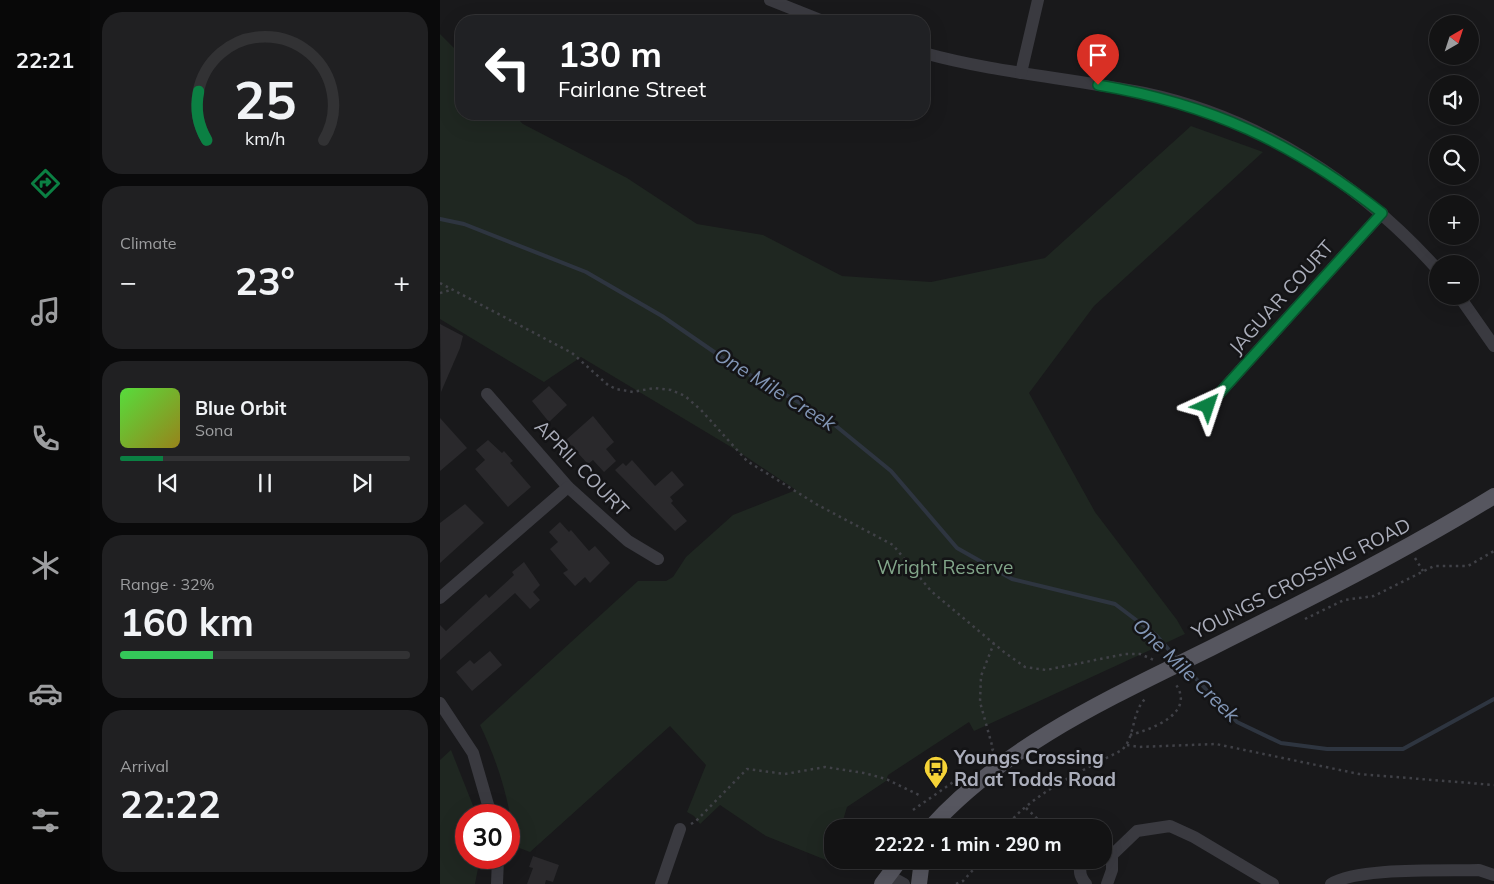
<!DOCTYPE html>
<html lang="en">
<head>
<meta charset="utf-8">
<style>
  body { margin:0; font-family:Mulish,sans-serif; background:#202022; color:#f1f3f6; height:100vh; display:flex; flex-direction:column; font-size:19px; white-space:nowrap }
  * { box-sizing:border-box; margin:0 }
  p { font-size:16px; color:#9d9ea0 }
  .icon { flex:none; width:28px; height:28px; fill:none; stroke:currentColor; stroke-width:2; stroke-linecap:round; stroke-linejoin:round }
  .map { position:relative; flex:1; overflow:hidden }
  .sheet { display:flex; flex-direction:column; gap:12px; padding:12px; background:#0a0a0b; width:350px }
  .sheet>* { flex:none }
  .banner { position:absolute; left:15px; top:15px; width:475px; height:105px; border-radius:20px; box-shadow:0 5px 20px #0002,0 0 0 1px #323234; background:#202124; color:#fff; overflow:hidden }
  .needle { width:32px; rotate:39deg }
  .buttons { position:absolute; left:989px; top:15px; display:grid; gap:10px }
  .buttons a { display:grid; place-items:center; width:50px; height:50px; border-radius:50%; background:#131314; box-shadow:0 5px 20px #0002,0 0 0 1px #323234; font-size:25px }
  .speed { position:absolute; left:15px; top:804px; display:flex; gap:10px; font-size:25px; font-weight:700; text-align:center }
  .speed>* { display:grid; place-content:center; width:65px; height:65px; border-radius:50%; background:#131314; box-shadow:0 5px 20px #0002,0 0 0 1px #323234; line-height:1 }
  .speed .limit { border:8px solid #d22; background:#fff; color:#111 }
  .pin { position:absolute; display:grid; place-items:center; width:42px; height:42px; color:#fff; margin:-51px -21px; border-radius:50% 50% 50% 0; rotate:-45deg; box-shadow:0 0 5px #0007 }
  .pin .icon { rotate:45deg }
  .me { position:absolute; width:55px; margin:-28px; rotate:42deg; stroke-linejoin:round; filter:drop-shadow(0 0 4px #0008) }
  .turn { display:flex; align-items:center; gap:18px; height:105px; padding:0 20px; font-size:22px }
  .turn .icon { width:65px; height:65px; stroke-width:2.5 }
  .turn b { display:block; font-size:35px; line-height:42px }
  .big { font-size:38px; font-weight:700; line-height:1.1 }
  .sheet .card { flex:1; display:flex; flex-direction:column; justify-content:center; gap:8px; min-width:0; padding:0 18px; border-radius:20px; background:#202022 }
  .sheet .dial { align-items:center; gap:0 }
  .dial svg { height:130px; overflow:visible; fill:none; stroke:#323234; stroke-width:7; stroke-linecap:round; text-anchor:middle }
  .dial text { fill:#f1f3f6; stroke:none }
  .song { display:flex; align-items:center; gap:15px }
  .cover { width:60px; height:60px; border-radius:8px; background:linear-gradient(135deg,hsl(110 70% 55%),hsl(50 70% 35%)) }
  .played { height:5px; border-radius:2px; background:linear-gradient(90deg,#0b8043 15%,#323234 15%) }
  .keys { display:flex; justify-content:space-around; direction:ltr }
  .heat { display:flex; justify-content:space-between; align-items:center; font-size:28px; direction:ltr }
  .charge { height:8px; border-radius:4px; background:linear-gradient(90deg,#34c759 32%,#323234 0) }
  .trip { position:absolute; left:384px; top:819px; width:288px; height:50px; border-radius:20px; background:#131314; box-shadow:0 5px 20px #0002,0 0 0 1px #323234; font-weight:700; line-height:50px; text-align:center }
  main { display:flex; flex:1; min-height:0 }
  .menu { display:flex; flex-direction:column; width:90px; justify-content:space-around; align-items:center; background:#080808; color:#9d9ea0 }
  .menu .icon { width:35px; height:35px }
  .menu .selected { color:#0b8043 }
  .menu b { font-size:22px; color:#f1f3f6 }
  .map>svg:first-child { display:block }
  .green { fill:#1f2721 }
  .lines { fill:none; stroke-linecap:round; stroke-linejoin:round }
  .stream { stroke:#2e3540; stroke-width:4 }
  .building { fill:#2a292c }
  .path { stroke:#404147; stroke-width:2.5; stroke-dasharray:2.5 4; stroke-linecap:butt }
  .minor { stroke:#3a3a40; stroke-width:12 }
  .major { stroke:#56565f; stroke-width:16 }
  .route-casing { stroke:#07532c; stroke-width:12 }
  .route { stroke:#0b8043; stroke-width:9 }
  .labels { text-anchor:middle; stroke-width:5; stroke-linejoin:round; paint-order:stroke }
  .street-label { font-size:19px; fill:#abaebb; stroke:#141416 }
  .park-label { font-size:19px; fill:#82a68a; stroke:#141416 }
  .poi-label { font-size:19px; font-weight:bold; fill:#abaebb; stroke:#141416; text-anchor:start }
  .water-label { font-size:20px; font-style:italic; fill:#8296b6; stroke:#141416 }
</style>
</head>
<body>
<main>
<nav class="menu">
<b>22:21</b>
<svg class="icon selected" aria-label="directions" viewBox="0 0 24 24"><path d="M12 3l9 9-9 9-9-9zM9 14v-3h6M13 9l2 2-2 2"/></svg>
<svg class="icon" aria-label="music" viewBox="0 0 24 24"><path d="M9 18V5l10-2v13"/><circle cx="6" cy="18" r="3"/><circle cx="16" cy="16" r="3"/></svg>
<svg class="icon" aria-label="phone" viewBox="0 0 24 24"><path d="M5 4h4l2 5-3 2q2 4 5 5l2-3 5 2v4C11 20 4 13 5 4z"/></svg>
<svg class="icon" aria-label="climate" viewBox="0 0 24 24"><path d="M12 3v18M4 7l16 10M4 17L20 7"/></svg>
<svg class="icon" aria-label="car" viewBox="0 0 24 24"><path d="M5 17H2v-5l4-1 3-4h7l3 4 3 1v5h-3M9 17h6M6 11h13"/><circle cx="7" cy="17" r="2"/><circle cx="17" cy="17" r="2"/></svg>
<svg class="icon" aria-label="filters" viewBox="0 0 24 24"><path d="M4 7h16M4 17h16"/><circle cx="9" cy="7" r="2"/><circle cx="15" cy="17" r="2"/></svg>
</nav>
<section class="sheet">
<div class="card dial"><svg viewBox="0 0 100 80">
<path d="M14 69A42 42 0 1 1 86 69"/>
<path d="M14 69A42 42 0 0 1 9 39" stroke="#0b8043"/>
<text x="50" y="56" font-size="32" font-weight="700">25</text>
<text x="50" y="72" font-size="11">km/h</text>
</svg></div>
<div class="card"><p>Climate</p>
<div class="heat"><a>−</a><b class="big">23°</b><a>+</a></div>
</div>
<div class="card">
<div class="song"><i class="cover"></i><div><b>Blue Orbit</b><p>Sona</p></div></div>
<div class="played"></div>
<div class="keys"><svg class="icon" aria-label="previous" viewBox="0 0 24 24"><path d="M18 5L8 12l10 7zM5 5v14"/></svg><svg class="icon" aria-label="pause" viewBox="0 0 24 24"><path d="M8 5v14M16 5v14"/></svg><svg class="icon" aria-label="next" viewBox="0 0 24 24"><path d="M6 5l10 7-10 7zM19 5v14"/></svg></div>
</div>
<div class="card"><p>Range · 32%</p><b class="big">160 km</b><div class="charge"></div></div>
<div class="card"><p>Arrival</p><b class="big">22:22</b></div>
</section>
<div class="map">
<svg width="1054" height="884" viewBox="0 0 1054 884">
  <rect width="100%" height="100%" fill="#19191b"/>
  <g class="green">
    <path d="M0 34 21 55V114H73L83 124 187 178 257 224 323 235 402 276 491 282 605 258 751 126 823 152 654 306 589 393 655 512 737 620 745 634 534 731 529 722 448 775 446 781 407 807 401 827 392 828 391 862 326 836 280 805 260 824 254 816 247 812 266 765 230 726 90 852 74 846C71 803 58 763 40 725L198 581H226L233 577 246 557 293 515 356 490 296 450 141 357 104 382 0 319Z"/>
    <path d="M11 750 34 808 35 815H26V858H40L35 884H0V760Z"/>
  </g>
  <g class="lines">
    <g class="stream">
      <path d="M0 219 24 224 146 272 222 316 296 367 385 417 451 471 517 548 572 579 675 604 716 635 737 659"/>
      <path d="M744 666 797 722 841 743 887 749H963L1054 699"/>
    </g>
  </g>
  <g class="building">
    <path d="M0 324 23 336 20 348 1 392Z"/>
    <path d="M109 386 127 405 109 422 92 401Z"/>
    <path d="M153 416 174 442 166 449 176 461 164 472 153 460 148 464 126 440Z"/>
    <path d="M0 418 27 448 0 471Z"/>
    <path d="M48 440 62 453 64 451 73 461 70 463 91 487 68 507 35 469 45 460 36 450Z"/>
    <path d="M192 460 215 486 232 471 244 485 230 497 233 501 231 503 247 521 235 531 175 470 183 463 186 466Z"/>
    <path d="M25 504 44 523 0 563V523Z"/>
    <path d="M120 522 129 532 131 530 149 551 155 546 170 563 150 583 145 577 135 586 123 573 128 570 110 549 118 542 109 532Z"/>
    <path d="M84 562 100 585 93 592 100 600 90 609 75 593 0 660V625L6 631 46 594 49 598 74 575 72 572Z"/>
    <path d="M50 651 62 665 32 691 16 672 30 660 34 664Z"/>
    <path d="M93 856 119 865 113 882 106 880 105 884H87L93 868 89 867Z"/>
  </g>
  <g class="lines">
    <g class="path">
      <path d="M0 283 132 353 168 385 176 389 193 392 214 388 231 390 245 396 261 410 307 461 376 504 453 545 491 591 564 652 585 667 606 670 685 654H700L714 660"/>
      <path d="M0 293 11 290"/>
      <path d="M975 558 983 571"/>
      <path d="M865 619 904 600 934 596 994 566H1028L1054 551"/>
      <path d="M690 735C713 729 758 712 734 682"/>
      <path d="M687 745 699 747 776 744 919 774 1054 785"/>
      <path d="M548 756 553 749 540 702 541 676 554 643"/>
      <path d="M586 808 607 828"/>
      <path d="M473 810 522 776"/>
      <path d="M251 824 256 821 307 769 345 774 385 767 424 773 446 779 479 795"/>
      <path d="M565 828C592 793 644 770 682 750 696 736 691 712 706 698"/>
      <path d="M516 884 523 881 542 860"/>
    </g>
    <g class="minor">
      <path d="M330 0 383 21"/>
      <path d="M484 53C556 73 631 78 704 93 818 117 920 183 998 270"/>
      <path d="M581 73 598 0"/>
      <path d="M1019 296 1054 346"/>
      <path d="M47 394 128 487 188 541 218 559"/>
      <path d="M768 406 942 213"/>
      <path d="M0 598 128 487"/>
      <path d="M0 703 33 753 51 815"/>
      <path d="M662 853 672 855 697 831 730 826 754 837 833 884"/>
      <path d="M644 860C638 868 639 876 646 884"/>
      <path d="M448 875 464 884"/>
      <path d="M57 884 58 858"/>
      <path d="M221 884 240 829"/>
      <path d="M667 884 672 870V855"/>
      <path d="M891 884C918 867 1003 871 1039 870L1054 875"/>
    </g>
    <g class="major">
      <path d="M490 828C566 744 672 697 771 648 867 600 963 552 1054 496"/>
      <path d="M442 884 460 860"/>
      <path d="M479 884 482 860"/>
    </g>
  </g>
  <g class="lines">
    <defs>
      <path id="route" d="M658 85C770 104 852 142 942 213L768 406"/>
    </defs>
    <use href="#route" class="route-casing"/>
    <use href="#route" class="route"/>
  </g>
  <defs>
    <symbol id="bus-pin" viewBox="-11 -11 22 30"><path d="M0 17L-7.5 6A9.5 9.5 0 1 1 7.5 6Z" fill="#f5d337" stroke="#141416"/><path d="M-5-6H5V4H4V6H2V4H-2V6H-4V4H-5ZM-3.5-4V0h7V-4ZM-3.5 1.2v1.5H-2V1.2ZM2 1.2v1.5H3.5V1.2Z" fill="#111"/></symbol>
  </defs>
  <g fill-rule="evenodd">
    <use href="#bus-pin" x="482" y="754" width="28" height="38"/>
  </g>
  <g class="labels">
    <g class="street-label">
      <text transform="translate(841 297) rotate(-48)" y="7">JAGUAR COURT</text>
      <text transform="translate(142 468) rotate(46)" y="7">APRIL COURT</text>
      <text transform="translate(861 578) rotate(-27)" y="7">YOUNGS CROSSING ROAD</text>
    </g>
    <g class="park-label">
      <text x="505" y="574">Wright Reserve</text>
    </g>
    <g class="poi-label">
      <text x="514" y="764">Youngs Crossing<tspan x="514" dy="22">Rd at Todds Road</tspan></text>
    </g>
    <g class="water-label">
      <text transform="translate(335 389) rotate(32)" y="7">One Mile Creek</text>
      <text transform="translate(746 670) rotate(44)" y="7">One Mile Creek</text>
    </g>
  </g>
</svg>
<div class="buttons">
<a><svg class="needle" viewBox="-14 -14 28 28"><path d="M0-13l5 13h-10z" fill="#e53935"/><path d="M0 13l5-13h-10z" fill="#9d9ea0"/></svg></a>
<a><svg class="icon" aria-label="sound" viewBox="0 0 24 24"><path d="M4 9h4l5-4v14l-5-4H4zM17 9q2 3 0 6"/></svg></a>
<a><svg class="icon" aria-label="search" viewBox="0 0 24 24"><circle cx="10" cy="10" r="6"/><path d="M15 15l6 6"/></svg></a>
<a>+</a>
<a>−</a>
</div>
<div class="speed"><div class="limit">30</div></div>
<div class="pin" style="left:658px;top:85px;background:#d93025"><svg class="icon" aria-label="arrive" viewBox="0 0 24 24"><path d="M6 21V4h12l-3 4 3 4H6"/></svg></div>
<svg class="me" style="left:768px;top:406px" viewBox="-20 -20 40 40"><path d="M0-17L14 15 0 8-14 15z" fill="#0b8043" stroke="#fff" stroke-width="4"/></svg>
<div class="trip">22:22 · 1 min · 290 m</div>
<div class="banner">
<div class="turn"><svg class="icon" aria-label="left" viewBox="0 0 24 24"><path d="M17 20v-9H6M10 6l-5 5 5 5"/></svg><div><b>130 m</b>Fairlane Street</div></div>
</div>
</div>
</main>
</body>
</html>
